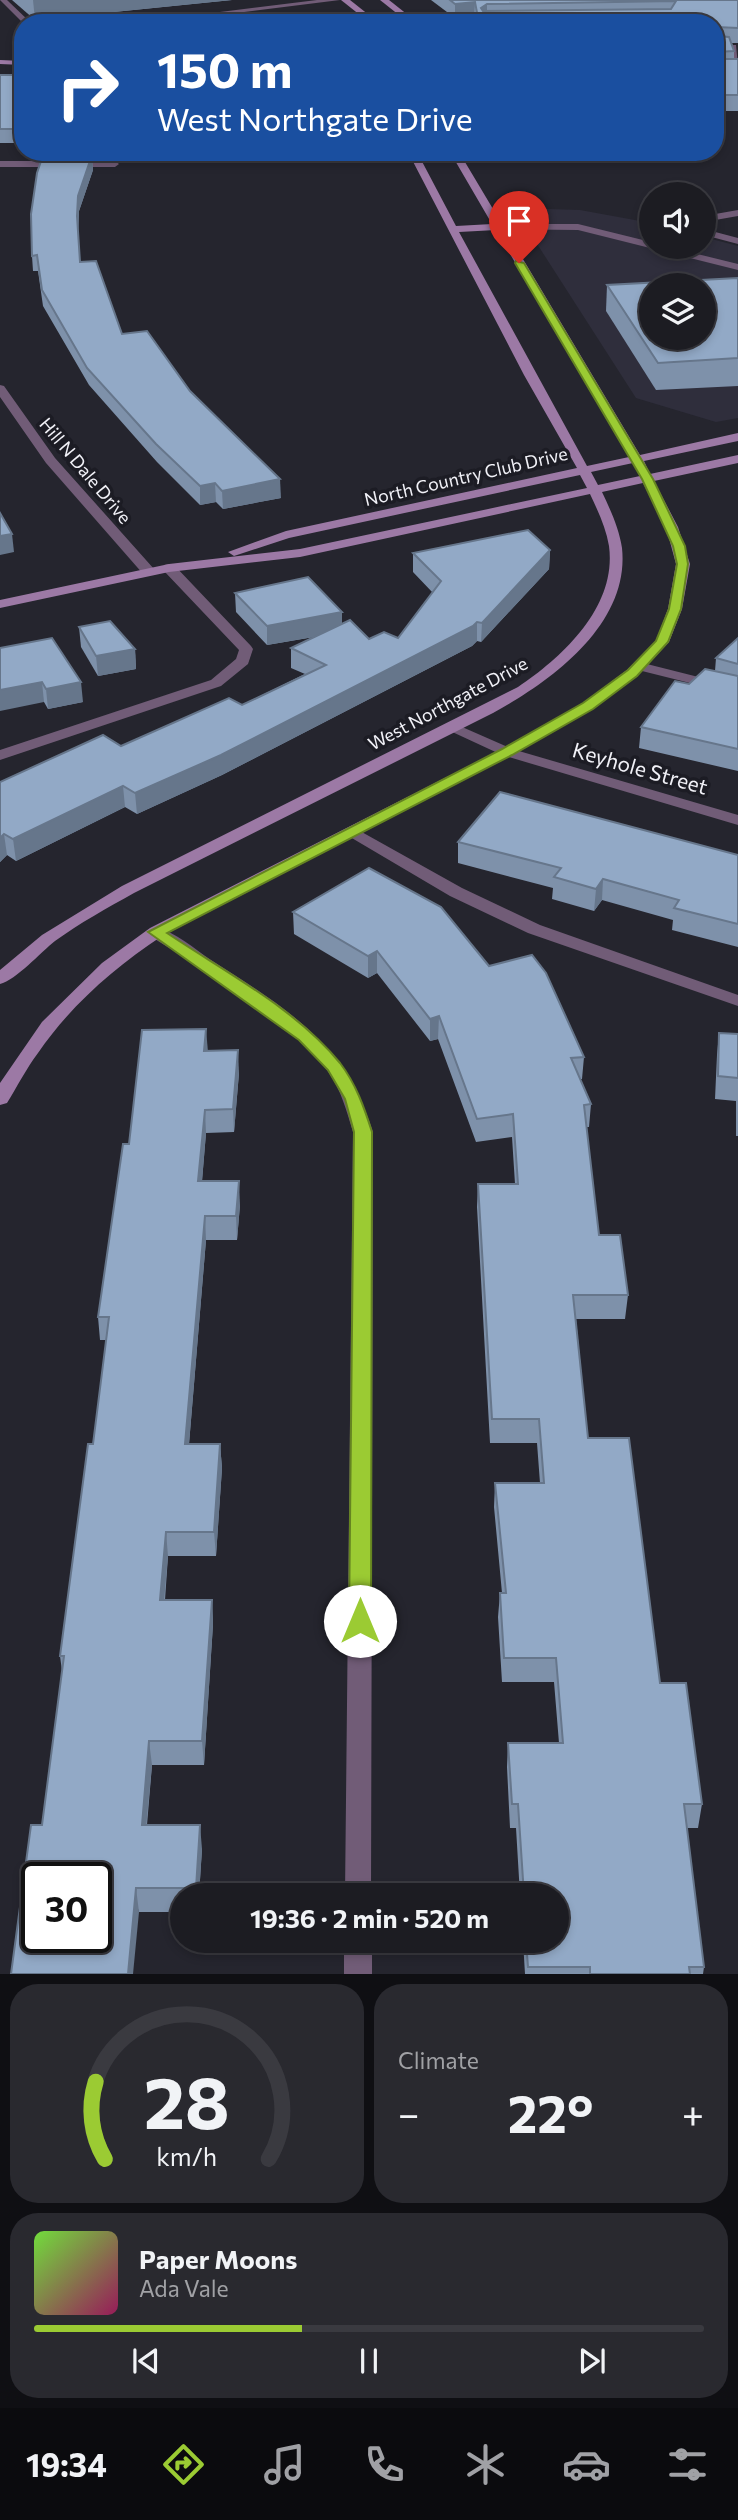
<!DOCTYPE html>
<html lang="en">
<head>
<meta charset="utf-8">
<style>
  body { margin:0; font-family:Commissioner,sans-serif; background:#29292f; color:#f1f3f6; height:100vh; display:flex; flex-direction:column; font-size:26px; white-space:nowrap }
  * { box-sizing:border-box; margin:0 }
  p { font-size:23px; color:#a0a1a5 }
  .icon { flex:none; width:38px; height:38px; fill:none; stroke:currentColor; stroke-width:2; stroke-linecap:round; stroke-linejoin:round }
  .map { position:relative; height:1974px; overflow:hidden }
  .details { display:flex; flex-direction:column; gap:10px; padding:10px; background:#0f0f13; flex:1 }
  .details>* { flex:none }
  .hud { position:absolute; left:14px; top:14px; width:710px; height:147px; border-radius:28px; box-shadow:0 4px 10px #0003,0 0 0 2px #3a3a40; background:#1a4fa0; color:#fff; overflow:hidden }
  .buttons { position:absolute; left:639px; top:182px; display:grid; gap:14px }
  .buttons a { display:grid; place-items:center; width:77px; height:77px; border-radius:50%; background:#1c1c22; box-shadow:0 4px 10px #0003,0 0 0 2px #3a3a40; font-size:35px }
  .speed { position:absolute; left:21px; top:1862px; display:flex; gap:14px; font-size:35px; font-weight:700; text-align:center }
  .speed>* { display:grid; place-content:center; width:91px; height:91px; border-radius:50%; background:#1c1c22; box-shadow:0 4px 10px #0003,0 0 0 2px #3a3a40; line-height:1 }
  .speed .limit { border:4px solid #111; border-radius:10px; background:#fff; color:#111 }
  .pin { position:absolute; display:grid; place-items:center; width:60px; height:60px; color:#fff; margin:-72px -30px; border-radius:50% 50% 50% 0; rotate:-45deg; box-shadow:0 0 7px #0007 }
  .pin .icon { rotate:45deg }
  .me { position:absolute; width:77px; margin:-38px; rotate:0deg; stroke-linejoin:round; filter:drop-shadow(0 0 5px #0008) }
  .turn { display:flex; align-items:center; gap:24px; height:147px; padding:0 28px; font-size:32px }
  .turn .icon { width:91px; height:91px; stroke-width:2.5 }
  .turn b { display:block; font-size:49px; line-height:60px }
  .big { font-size:52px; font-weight:700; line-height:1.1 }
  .details .tile { flex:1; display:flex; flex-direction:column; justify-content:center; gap:10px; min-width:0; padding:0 24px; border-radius:28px; background:#29292f }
  .details .dial { align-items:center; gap:0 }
  .dial svg { height:182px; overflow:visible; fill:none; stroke:#3a3a40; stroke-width:7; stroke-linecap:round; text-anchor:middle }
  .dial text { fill:#f1f3f6; stroke:none }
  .song { display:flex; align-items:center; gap:21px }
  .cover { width:84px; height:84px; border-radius:10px; background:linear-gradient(135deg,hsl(100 70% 55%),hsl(330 70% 35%)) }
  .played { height:7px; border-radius:4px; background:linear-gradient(90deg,#9bcb33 40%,#3a3a40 40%) }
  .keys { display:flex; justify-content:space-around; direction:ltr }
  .heat { display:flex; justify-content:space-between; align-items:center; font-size:38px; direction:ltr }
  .details .tiles { flex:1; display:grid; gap:10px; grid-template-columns:1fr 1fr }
  .tile:last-child { grid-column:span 2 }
  .trip { position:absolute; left:170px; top:1883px; width:399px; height:70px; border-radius:35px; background:#1c1c22; box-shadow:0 4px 10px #0003,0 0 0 2px #3a3a40; font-weight:700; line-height:70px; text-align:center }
  .dock { display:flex; height:112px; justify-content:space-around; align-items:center; background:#0b0b0e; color:#a0a1a5 }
  .dock .icon { width:49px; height:49px }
  .dock .current { color:#9bcb33 }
  .dock b { font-size:32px; color:#f1f3f6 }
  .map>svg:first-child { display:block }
  .built { fill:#2f2e3c; fill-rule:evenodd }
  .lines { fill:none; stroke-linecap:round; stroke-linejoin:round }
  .lane { fill:#715c77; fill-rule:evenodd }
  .street { fill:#715c77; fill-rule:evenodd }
  .secondary { fill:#9c79a5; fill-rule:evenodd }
  .wall { fill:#7e91aa }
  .shaded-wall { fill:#66768b }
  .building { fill:#92a9c6; stroke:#66768b; stroke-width:2; fill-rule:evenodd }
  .route { fill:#9bcb33; stroke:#658421; stroke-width:2 }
  .labels { text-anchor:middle; stroke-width:7; stroke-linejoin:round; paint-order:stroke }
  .far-street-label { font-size:18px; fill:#f1f1f7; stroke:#1c1c24 }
  .street-label { font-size:21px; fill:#f1f1f7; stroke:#1c1c24 }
</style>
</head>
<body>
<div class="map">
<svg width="738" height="1974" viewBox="0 0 738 1974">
  <rect width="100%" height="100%" fill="#25252e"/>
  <path class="built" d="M514 208 580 210 651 223V247H704V237L738 246V418L716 422 636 398ZM651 285H704V338H651Z"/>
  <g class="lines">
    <g class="lane">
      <path d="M0 0H7L31 23H23Z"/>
      <path d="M317 0H340L158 23H132Z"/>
      <path d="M716 45H736L738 66 734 64 730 49H716Z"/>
      <path d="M738 210V216L704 222V216Z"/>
      <path d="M498 224H578L651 242V247H669L738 264V270L578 230 495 229 493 227Z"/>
      <path d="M704 229 738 238V244L704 235Z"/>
      <path d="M169 564 174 565 251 646 253 649 248 664 221 686 0 760V750L211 680 236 659 239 650 164 571V565Z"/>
      <path d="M639 662 738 687V695L634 669V663Z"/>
      <path d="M351 826 462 888 540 925 738 995V1006L528 933 450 896 345 834 343 831Z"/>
    </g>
    <g class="street">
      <path d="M0 161H115L119 164 115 167H0Z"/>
      <path d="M0 385 4 386 55 458 154 569V575H144L46 463 0 397Z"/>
      <path d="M453 723 512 749 738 815V825L502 755 448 730 446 727Z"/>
      <path d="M156 927C175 932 195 949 211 960 286 1008 345 1043 373 1132L371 1895H345L353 1132C347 1112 341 1090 329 1073 286 1012 211 975 150 936L148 932Z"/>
      <rect x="344" y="1941" width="28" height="33"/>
    </g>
    <g class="secondary">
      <path d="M341 0H350L379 23H370Z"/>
      <path d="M380 0H389L418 23H409Z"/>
      <path d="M0 60 23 61V65L0 64Z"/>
      <path d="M408 152H417L456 226 492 224 450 152H459L640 455 738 433V441L644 461 650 474 738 455V463L654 481 678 527 690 564 682 609 669 642 637 676 593 709 512 755 162 936C114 968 71 1005 38 1053 26 1069 17 1087 7 1103L0 1105V1083L42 1022 102 963 150 928 502 749 583 703 627 670 656 641 668 609 676 564 666 527 643 483 602 492C610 509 619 528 622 548 630 624 552 681 493 713L134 893C107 908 80 923 55 941 41 952 16 980 0 984V970L42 935 122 886 518 687C564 656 617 606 609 546 606 528 598 511 590 494L300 557 169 572 0 608V600L169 564 300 549 587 488 580 475 289 538 234 556 228 552 286 531 577 468 524 375ZM496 230 629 457 587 466 459 232ZM633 463 640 476 598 485 591 472Z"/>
    </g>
  </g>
  <g class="wall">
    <path d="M12 0H232L35 20Z"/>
    <path d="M431 0H738V47V43H732L734 51V59H738V111H716V23H476L474 17 455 18Z"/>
    <rect x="0" y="75" width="23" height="68"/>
    <path d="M48 152H98L96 158H92L93 170 79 211 78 232 80 262 122 334 190 391 281 498 223 509 216 502 200 505 157 462 89 385 43 306 38 271H33L32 256Z"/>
    <path d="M738 278V386L656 390 606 311 607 285Z"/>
    <path d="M550 550 549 569 481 642 477 641 472 646 222 775 137 814 125 807 16 861 7 855 0 862V782L121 746 242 705 305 674 291 668V648L314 637 267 645 236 612 235 593 342 624 369 639 398 638 433 593 413 572V553Z"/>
    <path d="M79 627 135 649 136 669 98 676 81 647Z"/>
    <path d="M738 638V771L639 748 641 727 689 684 715 671 716 658Z"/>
    <path d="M0 648 83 702 48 709 44 702Z"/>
    <path d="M458 842 711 849 738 855V947L672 930 673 920 602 900 594 911 552 899 553 888 458 863Z"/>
    <path d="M293 912 489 966 584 1057 582 1079H580L591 1104 589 1127H586L599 1235 628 1295 625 1319H576L588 1438 660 1683 702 1804 698 1828H687L704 1967 703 1974H525L523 1941H556V1895H520L516 1828H510L507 1767 508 1743H559L554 1682H502L498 1617 500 1593H502L494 1507 495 1483H540L537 1443H490L477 1207 478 1184H515L512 1137 476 1142 438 1039 430 1041 377 973 368 978 294 934Z"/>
    <path d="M719 1033 738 1034V1136H736V1101L715 1099 717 1055Z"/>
    <path d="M208 1051 239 1073 234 1132 206 1133 202 1181 240 1205 237 1240H206L189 1444H220L222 1468 216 1556H168L165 1600H212L213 1624 204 1765H152L147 1825 202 1849 199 1895H182V1912H139L62 1671 60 1656 93 1444 106 1340H100L98 1317 129 1144Z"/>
  </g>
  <g class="shaded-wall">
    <path d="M33 0H232L35 20Z"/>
    <path d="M475 2 474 17 455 18V4Z"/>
    <path d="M487 4V18L481 8Z"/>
    <path d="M92 155 93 170 79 211 78 232 77 216 78 196Z"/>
    <path d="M280 479 281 498 223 509 222 491Z"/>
    <path d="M215 483 216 502 200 505V486Z"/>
    <path d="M12 534 14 552 0 555V536Z"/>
    <path d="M550 550 549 569 481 642 482 623Z"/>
    <path d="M342 612V632L267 645V626Z"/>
    <path d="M477 622V641L472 646 222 775 137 814 135 793Z"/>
    <path d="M135 649 136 669 98 676 96 656Z"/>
    <path d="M42 682 44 702 0 711V690Z"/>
    <path d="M81 682 83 702 48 709 46 689Z"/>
    <path d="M123 786 125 807 16 861 13 839Z"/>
    <path d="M4 834 7 855 0 862V838Z"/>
    <path d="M603 879 602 900 594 911 596 889Z"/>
    <path d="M377 951V973L368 978V956Z"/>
    <path d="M439 1016 438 1039 430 1041V1019Z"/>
    <path d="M206 1029 208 1052 204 1051Z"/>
    <path d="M238 1050 239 1073 234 1132 233 1109Z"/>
    <path d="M205 1110 206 1133 200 1205 198 1181Z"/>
    <path d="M239 1181 240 1205 237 1240 236 1216Z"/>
    <path d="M205 1216 206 1240 187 1468 185 1444Z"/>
    <path d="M220 1444 222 1468 216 1556 214 1532Z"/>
    <path d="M166 1532 168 1556 162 1624 160 1600Z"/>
    <path d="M212 1600 213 1624 204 1765 202 1741Z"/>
    <path d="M149 1741 152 1765 144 1849 142 1825Z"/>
    <path d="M200 1825 202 1849 199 1895H197L196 1888Z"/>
    <path d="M136 1888 139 1912 133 1974H128Z"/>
  </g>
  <g class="building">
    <path d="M450 0H738V28L717 27 716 35V23H479L475 2 455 4ZM676 1 671 9 483 11 481 8 487 4Z"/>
    <path d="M716 36 729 37 734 51 716 52Z"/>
    <rect x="716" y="59" width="22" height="36"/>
    <rect x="0" y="75" width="23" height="54"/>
    <path d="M43 155H92L78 196 77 216 80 262 96 261 122 334 147 331 190 391 280 479 222 491 215 483 200 486 156 444 87 368 42 290 37 255 32 256 31 214 37 173Z"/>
    <path d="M738 278V358L658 363 607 285ZM651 285H704V338H651Z"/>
    <path d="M0 513 12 534 0 536Z"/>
    <path d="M528 530 550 550 482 623 477 622 473 626 221 755 135 793 123 786 13 839 4 834 0 838V782L103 735 121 746 229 698 242 705 326 665 291 648 350 620 369 639 384 632 398 638 441 581 413 553Z"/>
    <path d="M308 577 342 612 267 626 235 593Z"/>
    <path d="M110 621 135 649 96 656 79 627Z"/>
    <path d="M52 638 81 682 46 689 42 682 0 690V648Z"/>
    <path d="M738 638V664L716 658Z"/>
    <path d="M705 669 738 676V749L641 727 675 681 689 684Z"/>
    <path d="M500 792 738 855V924L674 908 679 900 603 879 596 889 554 877 561 868 458 842Z"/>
    <path d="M369 868 441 907 489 966 532 955 546 973 584 1057 571 1058 591 1104 584 1105 599 1235H620L628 1295H573L588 1438H629L660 1683H686L702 1804H684L704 1967H689L690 1974H590V1967H528L526 1941H556V1895H524L518 1804H512L508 1743H563L556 1658H504L500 1593H506L495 1483H544L539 1419H492L478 1184H518L513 1114 477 1119 439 1016 430 1019 377 951 368 956 293 912Z"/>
    <path d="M206 1029 204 1051 238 1050 233 1109 205 1110 198 1181H239L236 1216H205L185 1444H220L214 1532H166L160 1600H212L202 1741H149L142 1825H200L196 1888H136L128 1974H11L31 1825H42L64 1656H60L88 1444H93L109 1317H98L123 1144H129L142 1030ZM37 1878H96V1937H37Z"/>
    <path d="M719 1033 738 1034V1078L718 1076Z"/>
  </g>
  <path class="route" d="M516 261 524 263 653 479 685 546 688 564 681 609 668 642 637 676 593 709 512 755 167 933C225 972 295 1008 340 1063 356 1084 364 1107 372 1132L371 1621 368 1628 360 1630 352 1628 349 1621 354 1132 345 1099 328 1070 299 1040 148 932 502 749 583 703 628 670 656 641 669 609 677 564 673 546 642 479 515 263Z"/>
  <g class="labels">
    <g class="far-street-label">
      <text transform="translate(85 471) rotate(50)" y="6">Hill N Dale Drive</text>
      <text transform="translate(466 477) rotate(-13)" y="6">North Country Club Drive</text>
      <text transform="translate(448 704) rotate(-28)" y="6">West Northgate Drive</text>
    </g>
    <g class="street-label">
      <text transform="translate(640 769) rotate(16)" y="7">Keyhole Street</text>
    </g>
  </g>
</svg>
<div class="buttons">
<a><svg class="icon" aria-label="sound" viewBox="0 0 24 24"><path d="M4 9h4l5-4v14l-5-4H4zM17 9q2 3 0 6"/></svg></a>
<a><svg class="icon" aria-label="layers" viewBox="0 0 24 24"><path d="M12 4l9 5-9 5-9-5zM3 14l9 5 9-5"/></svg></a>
</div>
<div class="speed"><div class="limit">30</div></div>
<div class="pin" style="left:519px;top:263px;background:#d93025"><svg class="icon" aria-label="arrive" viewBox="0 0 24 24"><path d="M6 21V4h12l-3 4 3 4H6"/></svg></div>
<svg class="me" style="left:360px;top:1621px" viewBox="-20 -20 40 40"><circle r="19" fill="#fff"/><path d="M0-13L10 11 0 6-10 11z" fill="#9bcb33"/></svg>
<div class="trip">19:36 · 2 min · 520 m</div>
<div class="hud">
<div class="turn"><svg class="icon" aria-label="right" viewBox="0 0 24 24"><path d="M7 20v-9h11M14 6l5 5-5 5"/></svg><div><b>150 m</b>West Northgate Drive</div></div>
</div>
</div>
<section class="details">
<div class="tiles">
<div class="tile dial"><svg viewBox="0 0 100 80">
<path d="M14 69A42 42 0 1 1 86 69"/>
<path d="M14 69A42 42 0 0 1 10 35" stroke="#9bcb33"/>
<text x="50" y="56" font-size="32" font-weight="700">28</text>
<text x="50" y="72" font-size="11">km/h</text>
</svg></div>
<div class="tile"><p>Climate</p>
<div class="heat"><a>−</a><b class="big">22°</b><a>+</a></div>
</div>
<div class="tile">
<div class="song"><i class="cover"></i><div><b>Paper Moons</b><p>Ada Vale</p></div></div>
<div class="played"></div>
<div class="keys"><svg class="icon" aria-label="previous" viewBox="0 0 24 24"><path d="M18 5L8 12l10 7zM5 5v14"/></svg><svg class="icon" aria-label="pause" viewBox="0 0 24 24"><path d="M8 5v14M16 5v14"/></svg><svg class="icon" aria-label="next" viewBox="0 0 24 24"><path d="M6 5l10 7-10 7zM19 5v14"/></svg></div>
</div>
</div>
</section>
<nav class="dock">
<b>19:34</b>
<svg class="icon current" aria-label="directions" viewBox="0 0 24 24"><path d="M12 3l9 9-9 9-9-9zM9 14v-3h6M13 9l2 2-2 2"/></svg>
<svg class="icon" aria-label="music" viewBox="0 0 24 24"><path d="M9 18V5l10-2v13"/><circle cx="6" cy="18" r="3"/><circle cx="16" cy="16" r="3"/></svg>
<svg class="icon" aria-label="phone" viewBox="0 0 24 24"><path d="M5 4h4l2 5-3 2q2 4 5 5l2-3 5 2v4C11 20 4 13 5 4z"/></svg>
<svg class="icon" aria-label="climate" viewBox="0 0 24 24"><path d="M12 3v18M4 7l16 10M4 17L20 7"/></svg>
<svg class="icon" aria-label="car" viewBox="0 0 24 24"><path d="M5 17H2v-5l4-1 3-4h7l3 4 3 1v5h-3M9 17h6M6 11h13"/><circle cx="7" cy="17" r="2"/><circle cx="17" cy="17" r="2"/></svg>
<svg class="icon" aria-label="filters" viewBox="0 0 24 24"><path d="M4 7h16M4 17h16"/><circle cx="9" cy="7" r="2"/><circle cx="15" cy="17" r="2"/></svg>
</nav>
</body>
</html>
